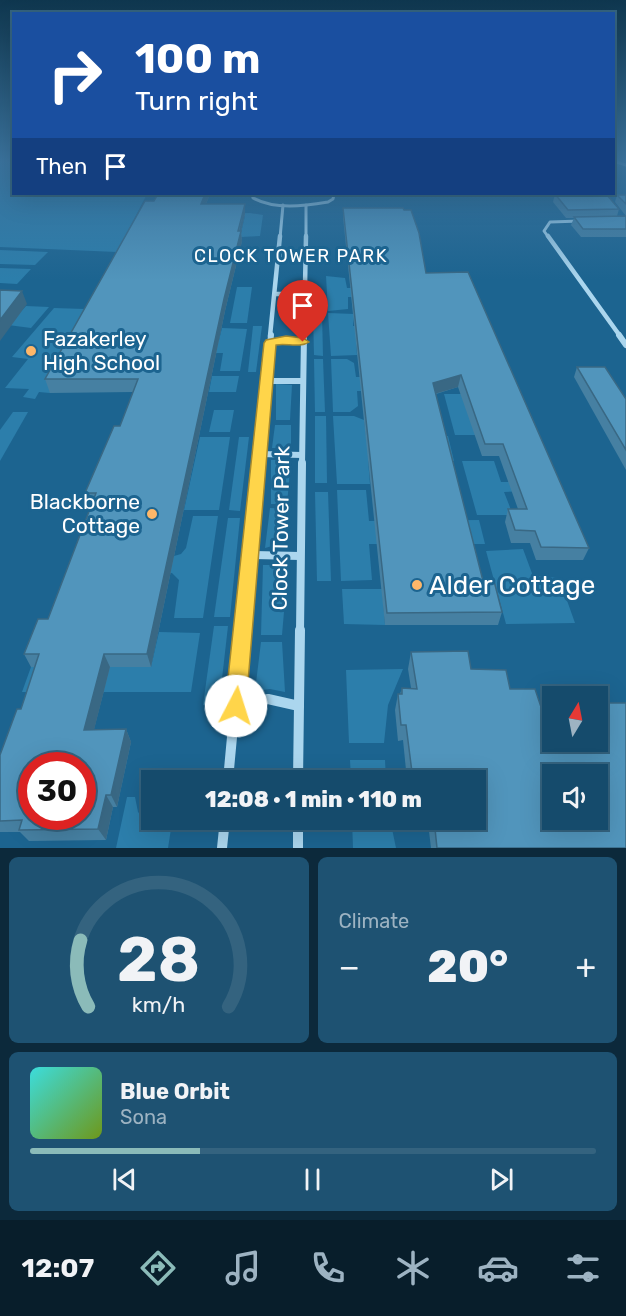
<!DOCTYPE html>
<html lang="en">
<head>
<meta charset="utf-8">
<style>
  body { margin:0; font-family:Rubik,sans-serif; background:#1e5272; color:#f1f3f6; height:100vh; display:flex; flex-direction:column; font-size:22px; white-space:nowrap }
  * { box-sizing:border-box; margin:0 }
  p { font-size:20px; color:#9db3c2 }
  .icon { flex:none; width:33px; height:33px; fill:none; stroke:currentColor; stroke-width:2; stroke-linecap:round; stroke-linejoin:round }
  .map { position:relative; height:848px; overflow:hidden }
  .details { display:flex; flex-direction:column; gap:9px; padding:9px; background:#0c293b; flex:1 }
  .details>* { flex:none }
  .top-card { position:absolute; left:12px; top:12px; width:603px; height:183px; border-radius:0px; box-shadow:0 6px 24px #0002,0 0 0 2px #34637f; background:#1a4fa0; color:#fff; overflow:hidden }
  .needle { width:39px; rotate:10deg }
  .tools { position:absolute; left:542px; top:686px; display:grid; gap:12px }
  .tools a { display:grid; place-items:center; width:66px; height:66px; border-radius:0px; background:#154b6c; box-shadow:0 6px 24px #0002,0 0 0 2px #34637f; font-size:30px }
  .speed { position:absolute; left:18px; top:752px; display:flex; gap:12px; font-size:30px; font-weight:700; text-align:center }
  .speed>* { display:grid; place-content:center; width:78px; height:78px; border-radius:50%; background:#154b6c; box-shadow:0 6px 24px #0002,0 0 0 2px #34637f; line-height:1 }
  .speed .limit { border:9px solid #d22; background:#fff; color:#111 }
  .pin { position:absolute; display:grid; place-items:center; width:51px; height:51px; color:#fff; margin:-62px -26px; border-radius:50% 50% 50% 0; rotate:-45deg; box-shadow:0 0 6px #0007 }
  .pin .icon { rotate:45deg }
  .me { position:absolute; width:66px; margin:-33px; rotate:5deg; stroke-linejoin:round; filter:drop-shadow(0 0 4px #0008) }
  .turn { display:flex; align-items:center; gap:21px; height:126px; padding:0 24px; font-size:27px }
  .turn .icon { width:78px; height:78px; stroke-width:2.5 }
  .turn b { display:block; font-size:42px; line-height:51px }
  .then { display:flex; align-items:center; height:57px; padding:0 24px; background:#0003; gap:12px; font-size:22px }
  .big { font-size:45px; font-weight:800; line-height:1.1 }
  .details .widget { flex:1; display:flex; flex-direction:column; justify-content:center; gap:9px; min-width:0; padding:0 21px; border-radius:9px; background:#1e5272 }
  .details .dial { align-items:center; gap:0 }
  .dial svg { height:156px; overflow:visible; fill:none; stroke:#34637f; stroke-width:7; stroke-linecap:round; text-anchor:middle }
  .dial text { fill:#f1f3f6; stroke:none }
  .song { display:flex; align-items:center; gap:18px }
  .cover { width:72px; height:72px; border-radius:9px; background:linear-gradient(135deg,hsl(180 70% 55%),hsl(80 70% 35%)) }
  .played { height:6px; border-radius:3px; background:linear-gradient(90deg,#8bbbb9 30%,#34637f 30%) }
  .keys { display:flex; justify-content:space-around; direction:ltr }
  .heat { display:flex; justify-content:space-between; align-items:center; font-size:33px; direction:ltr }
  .details .tiles { flex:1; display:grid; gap:9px; grid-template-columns:1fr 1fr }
  .widget:last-child { grid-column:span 2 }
  .trip { position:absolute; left:141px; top:770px; width:345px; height:60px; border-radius:0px; background:#154b6c; box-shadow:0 6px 24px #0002,0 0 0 2px #34637f; font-weight:800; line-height:60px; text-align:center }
  .dock { display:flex; height:96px; justify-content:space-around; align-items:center; background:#081e2b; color:#9db3c2 }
  .dock .icon { width:42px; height:42px }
  .dock .active { color:#8bbbb9 }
  .dock b { font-size:27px; color:#f1f3f6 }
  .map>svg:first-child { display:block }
  .green { fill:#2c7eab }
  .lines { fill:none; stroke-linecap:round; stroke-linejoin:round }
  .street-far4 { stroke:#abd6ee; stroke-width:3 }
  .street-far3 { stroke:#abd6ee; stroke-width:4.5 }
  .street-far2 { stroke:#abd6ee; stroke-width:6 }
  .street-far1 { stroke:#abd6ee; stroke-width:8 }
  .street { stroke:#abd6ee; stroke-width:10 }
  .wall { fill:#4680a2 }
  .shaded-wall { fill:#396884 }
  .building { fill:#5195bc; stroke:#396884; stroke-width:1.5; fill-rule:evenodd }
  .route { fill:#ffd54a; stroke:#a68a30; stroke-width:1.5 }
  .poi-dot { fill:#feb769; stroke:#1c6490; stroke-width:2 }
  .labels { text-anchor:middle; stroke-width:6; stroke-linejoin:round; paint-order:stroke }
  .far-neighbourhood-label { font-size:18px; letter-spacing:1.5px; fill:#fff; stroke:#1c6490 }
  .poi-label { font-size:21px; fill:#fff; stroke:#1c6490; text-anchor:start }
  .street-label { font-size:21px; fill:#fff; stroke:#1c6490 }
  .near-poi-label { font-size:26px; fill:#fff; stroke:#1c6490; text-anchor:start }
</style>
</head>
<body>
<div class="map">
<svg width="626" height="848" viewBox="0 0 626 848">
  <rect width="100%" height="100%" fill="#1c6490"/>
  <g class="green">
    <path d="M0 161H13L14 194H147L117 252 0 247Z"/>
    <path d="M250 213 263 215 260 236 240 237 245 216 200 214Z"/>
    <path d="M0 250 48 252 35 265 0 264Z"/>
    <path d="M0 268 31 269 17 284 0 283Z"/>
    <path d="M326 276 345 278 347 288H408L410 297H348V309L328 311Z"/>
    <path d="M237 287H252L247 323H230Z"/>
    <path d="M26 306 49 307 31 328 8 325Z"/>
    <path d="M54 308 85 309 60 373 50 393 39 392 35 399 23 397 29 389 5 388 28 359 12 357Z"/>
    <path d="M328 313 354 314 353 326H418L422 341H356L357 355 331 356Z"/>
    <path d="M313 314H322L323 356 314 355Z"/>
    <path d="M253 326H262L256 372H248Z"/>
    <path d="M222 328 247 329 240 371H220L223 353H174L219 340Z"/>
    <path d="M314 359H323L325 412H315Z"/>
    <path d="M331 359H347L354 363 356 377H439L443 391H357L358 406 350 412H333Z"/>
    <path d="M212 376H239L236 392H209Z"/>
    <path d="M276 384 292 385 290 420H276Z"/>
    <path d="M444 394H472L485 435H455Z"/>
    <path d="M214 410H234L230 432H209Z"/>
    <path d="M13 412H28L0 461V430Z"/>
    <path d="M315 416H326L327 483H315Z"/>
    <path d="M333 416H354L364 420 366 436H448L454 461 368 460 370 484H337Z"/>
    <path d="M275 425H291V448H272Z"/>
    <path d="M200 437H230L219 510H184Z"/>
    <path d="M239 437H249L240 511 229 510Z"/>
    <path d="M271 460H291L287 504H271Z"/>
    <path d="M462 461H494L501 482H523L526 491 504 492 513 515H477Z"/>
    <path d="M337 490H366L369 521 479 520 485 544H369L372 580 341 581Z"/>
    <path d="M315 492H328L331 581H317Z"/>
    <path d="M270 508 287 509V547L276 545 265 548Z"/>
    <path d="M193 516H218L203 618H174L179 580 172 573 160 572 174 556 181 554 186 548Z"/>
    <path d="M228 518H240L230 617H214Z"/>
    <path d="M523 549 533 576 559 578 575 623 506 624 486 551Z"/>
    <path d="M263 565H288L282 635H261Z"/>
    <path d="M342 589H382L385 625 344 624Z"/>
    <path d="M214 626H228L219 705H203Z"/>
    <path d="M159 632 200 633 191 692H22L31 667H151Z"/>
    <path d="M261 642H282L285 692 270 689 255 691Z"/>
    <path d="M403 669 388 705 384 743H349L346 670Z"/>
    <path d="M350 760H385L386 780H351Z"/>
    <path d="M127 797H135L138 812 151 827 171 829 168 848H116Z"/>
    <path d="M352 819H390L396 848H353Z"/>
  </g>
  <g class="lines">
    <g class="street-far4">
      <path d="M614 161 626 165"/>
      <path d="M252 194 253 198C275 210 304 206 328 202L333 199 334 194"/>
      <path d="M280 238 283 205"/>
      <path d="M306 238V205"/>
      <path d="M549 238 544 231 550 222 580 221"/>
    </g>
    <g class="street-far3">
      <path d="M548 236 620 336"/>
      <path d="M278 255H305"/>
      <path d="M275 294H304"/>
      <path d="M270 336 280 236"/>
      <path d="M304 336 306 236"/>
    </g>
    <g class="street-far2">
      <path d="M619 335 626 345"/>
      <path d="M270 343 286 340 303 342"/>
      <path d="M266 381H303"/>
      <path d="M259 454 302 455"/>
      <path d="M258 465 271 335"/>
      <path d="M302 465 304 335"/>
    </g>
    <g class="street-far1">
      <path d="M250 555 300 556"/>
      <path d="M242 632 258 463"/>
      <path d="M300 632 302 463"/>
    </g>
    <g class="street">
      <path d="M236 706 268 699 299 706"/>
      <path d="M228 780 242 630"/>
      <path d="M298 780 300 630"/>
      <path d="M298 819V848"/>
      <path d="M222 848 225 819"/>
    </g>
  </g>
  <g class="wall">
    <path d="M158 194H210L206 204 245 214 241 232 242 241 225 311 151 667H110L94 729H126L131 742 117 807H113L106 840 29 841 20 832H0V755L21 709 35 667H31L24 654 48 619 91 507H90L85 493 120 426 133 392 50 393 45 379Z"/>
    <path d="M555 194 619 209 617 216H626V237H581L571 225 574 218H566L553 202Z"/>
    <path d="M617 195H626V216L615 202Z"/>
    <path d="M343 208 426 273 589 548 583 560H536L530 543H511L505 522 508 509H518L499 456H482L458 387 436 394 483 581 502 612 498 625H385L343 217Z"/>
    <path d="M577 367 626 399V470L574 377Z"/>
    <path d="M411 652 471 669 510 689 541 707 626 848H431L428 823 412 824 411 819H476V780H407L403 740 398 741 395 710 398 694H400L402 688H411L408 669Z"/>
  </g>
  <g class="shaded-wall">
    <path d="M205 194H210L202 214 201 204Z"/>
    <path d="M245 204V214L241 232 242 241 225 311 151 667 147 654Z"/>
    <path d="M22 291 27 304 0 341V320Z"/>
    <path d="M461 375 458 387 431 395 433 383Z"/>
    <path d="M104 654 110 667 91 742 84 730Z"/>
    <path d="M126 729 131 742 117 807 111 795Z"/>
    <path d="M106 795 113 807 106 840 98 829Z"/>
  </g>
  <g class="building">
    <path d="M158 194H205L201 204H245L238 231H241L224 299 147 654H104L84 730 126 729 111 795H106L98 829 19 830 22 820 0 821V755L17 709H21L39 654H24L38 619H48L96 493H85L114 426H120L138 379H45L145 201H154ZM32 765H82V816H32Z"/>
    <path d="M555 194H606L619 209 568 210Z"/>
    <path d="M617 195H626V204Z"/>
    <path d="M343 208H403L404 210H411L419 233 426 273 468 272 589 548 541 547 535 531 515 530 508 509H527L503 444H485L461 375 433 383 483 581H494L502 612 387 613Z"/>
    <path d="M626 216V229H583L574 217Z"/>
    <path d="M0 290 22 291 0 320Z"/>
    <path d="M577 367H605L626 399V450Z"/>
    <path d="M468 651 471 669 506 670 510 689H535L541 707H552V741H597V703H626V848H437L434 819H476V780H413L406 725H401L398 694H402V688L417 689 411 652ZM552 774H597V819H552Z"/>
  </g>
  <linearGradient id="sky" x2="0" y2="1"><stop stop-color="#0f374f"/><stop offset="0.57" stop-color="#3a729c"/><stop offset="1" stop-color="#3a729c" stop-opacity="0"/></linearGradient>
  <rect width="626" height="280" fill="url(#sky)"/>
  <path class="route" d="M286 336 303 338 309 342C301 348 286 343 276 345L246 706 243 713 236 716 228 713 225 706 264 343 266 340Z"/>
  <g class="poi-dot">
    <circle cx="31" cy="351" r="6"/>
    <circle cx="152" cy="514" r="6"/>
    <circle cx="417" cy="585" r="6"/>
  </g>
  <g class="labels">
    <g class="far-neighbourhood-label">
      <text x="291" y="262">CLOCK TOWER PARK</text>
    </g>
    <g class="poi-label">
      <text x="43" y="346">Fazakerley<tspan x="43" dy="24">High School</tspan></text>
      <text x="140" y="509" text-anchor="end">Blackborne<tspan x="140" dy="24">Cottage</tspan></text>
    </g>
    <g class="street-label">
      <text transform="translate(281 528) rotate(-89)" y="7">Clock Tower Park</text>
    </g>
    <g class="near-poi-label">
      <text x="429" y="594">Alder Cottage</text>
    </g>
  </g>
</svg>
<div class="tools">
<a><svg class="needle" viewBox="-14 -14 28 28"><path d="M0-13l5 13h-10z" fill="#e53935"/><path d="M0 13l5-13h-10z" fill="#9db3c2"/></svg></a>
<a><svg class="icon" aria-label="sound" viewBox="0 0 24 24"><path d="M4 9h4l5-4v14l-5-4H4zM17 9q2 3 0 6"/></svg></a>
</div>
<div class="speed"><div class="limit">30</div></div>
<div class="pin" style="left:303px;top:342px;background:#d93025"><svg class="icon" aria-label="arrive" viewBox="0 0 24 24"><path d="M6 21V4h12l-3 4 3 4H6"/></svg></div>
<svg class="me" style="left:236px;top:706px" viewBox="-20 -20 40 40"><circle r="19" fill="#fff"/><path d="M0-13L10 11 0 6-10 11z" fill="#ffd54a"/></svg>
<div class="trip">12:08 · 1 min · 110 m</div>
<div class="top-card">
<div class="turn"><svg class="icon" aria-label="right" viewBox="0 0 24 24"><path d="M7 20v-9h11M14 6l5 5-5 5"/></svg><div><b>100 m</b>Turn right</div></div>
<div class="then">Then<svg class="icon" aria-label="arrive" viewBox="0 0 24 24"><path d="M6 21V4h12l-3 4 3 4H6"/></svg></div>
</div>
</div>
<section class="details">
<div class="tiles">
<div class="widget dial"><svg viewBox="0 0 100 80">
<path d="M14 69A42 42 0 1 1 86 69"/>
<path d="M14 69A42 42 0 0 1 10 35" stroke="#8bbbb9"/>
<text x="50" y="56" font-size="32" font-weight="700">28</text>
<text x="50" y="72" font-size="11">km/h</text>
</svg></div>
<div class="widget"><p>Climate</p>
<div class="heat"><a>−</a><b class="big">20°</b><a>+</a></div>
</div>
<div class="widget">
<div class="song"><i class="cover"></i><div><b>Blue Orbit</b><p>Sona</p></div></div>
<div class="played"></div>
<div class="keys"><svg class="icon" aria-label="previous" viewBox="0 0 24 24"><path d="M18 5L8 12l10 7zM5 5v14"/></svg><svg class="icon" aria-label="pause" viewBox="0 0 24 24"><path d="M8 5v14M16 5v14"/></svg><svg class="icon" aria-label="next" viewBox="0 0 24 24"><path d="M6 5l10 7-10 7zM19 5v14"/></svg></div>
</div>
</div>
</section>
<nav class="dock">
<b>12:07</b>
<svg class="icon active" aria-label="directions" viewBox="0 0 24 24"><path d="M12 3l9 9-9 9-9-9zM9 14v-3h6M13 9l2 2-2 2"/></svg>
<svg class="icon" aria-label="music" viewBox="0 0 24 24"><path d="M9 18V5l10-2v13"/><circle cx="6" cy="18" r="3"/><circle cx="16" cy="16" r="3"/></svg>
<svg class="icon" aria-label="phone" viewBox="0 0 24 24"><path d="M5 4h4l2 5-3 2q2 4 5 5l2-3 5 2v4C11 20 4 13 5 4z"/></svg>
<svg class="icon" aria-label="climate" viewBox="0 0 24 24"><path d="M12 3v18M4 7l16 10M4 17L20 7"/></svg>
<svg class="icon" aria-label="car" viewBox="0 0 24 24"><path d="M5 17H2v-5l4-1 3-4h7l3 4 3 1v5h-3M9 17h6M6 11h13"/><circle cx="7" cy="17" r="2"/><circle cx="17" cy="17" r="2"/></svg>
<svg class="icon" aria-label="filters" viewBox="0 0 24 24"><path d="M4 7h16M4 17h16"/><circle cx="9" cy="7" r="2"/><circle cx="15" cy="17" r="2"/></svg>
</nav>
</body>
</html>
